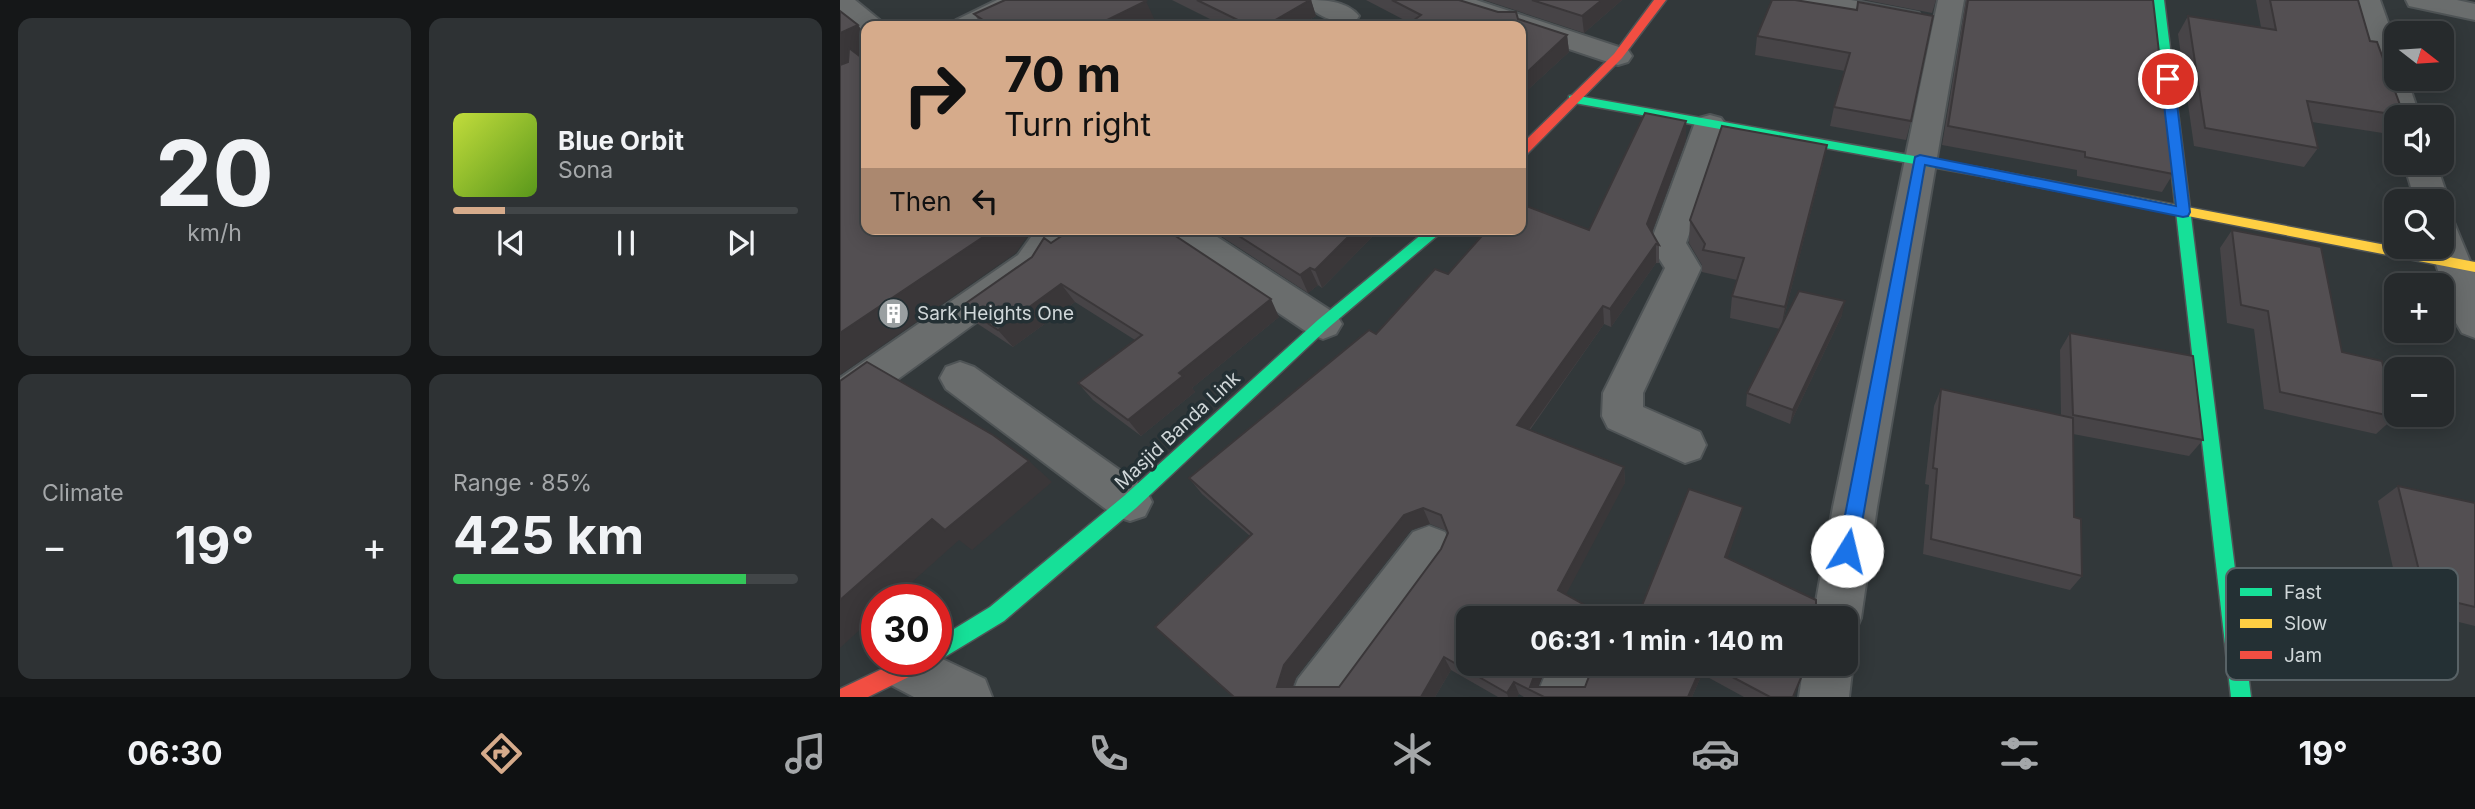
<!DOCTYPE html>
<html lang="en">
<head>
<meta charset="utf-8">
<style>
  body { margin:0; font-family:Inter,sans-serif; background:#2e3234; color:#f1f3f6; height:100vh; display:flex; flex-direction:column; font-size:26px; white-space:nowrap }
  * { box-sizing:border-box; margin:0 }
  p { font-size:23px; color:#a4a7a9 }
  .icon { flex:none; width:38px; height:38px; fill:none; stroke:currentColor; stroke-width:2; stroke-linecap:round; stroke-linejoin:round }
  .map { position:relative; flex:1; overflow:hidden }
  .panel { display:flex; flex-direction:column; gap:18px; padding:18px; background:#151718; width:840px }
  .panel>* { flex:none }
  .banner { position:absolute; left:21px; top:21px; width:665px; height:214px; border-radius:14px; box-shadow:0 4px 18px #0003,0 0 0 2px #424648; background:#d6ab8b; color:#111; overflow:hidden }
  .needle { width:46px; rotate:107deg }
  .fabs { position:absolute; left:1544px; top:21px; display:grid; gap:14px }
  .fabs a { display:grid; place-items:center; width:70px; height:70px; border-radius:14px; background:#262a2c; box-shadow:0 4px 18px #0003,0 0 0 2px #424648; font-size:35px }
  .speed { position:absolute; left:21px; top:584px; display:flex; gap:14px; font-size:35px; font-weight:700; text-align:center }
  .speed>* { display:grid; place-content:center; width:91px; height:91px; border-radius:50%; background:#262a2c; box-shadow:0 4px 18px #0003,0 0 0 2px #424648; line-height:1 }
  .speed .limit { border:10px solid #d22; background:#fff; color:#111 }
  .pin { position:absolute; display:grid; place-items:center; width:60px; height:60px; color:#fff; margin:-30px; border:4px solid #fff; border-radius:50%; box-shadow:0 2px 7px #0007 }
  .me { position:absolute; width:77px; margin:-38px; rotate:9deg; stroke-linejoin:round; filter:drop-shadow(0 0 5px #0008) }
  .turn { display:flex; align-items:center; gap:24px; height:147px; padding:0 28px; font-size:32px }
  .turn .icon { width:91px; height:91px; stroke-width:2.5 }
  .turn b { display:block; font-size:49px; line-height:60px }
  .then { display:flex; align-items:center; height:66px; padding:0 28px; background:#0003; gap:14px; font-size:26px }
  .big { font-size:52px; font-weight:700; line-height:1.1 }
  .panel .widget { flex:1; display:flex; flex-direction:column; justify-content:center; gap:10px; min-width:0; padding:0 24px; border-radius:14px; background:#2e3234 }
  .panel .dial { align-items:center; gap:0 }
  .dial b { font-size:91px; line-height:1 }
  .song { display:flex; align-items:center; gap:21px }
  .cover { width:84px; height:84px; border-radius:10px; background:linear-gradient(135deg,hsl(70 70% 55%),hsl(90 70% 35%)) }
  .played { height:7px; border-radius:4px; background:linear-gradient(90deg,#d6ab8b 15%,#424648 15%) }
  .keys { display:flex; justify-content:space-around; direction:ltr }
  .heat { display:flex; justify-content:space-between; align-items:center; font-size:38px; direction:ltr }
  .charge { height:10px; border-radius:5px; background:linear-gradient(90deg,#34c759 85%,#424648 0) }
  .panel .tiles { flex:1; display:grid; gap:18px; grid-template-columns:repeat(2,1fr) }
  .trip { position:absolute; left:616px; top:606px; width:402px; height:70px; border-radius:14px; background:#262a2c; box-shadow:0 4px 18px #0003,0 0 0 2px #424648; font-weight:700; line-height:70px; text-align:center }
  .tabs { display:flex; height:112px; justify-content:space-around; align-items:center; background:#0f1112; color:#a4a7a9 }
  .tabs .icon { width:49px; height:49px }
  .tabs .current { color:#d6ab8b }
  .tabs b { font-size:32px; color:#f1f3f6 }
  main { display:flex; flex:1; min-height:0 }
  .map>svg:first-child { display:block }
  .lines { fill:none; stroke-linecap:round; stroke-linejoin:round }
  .street-casing { stroke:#4f5456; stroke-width:4 }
  .fast-casing { stroke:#4f5456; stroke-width:3 }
  .slow-casing { stroke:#4f5456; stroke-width:3 }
  .jam-casing { stroke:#4f5456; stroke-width:3 }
  .street { fill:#6a6d6d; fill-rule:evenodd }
  .fast { fill:#16e098; fill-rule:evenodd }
  .slow { fill:#ffcf43; fill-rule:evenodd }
  .jam { fill:#f24e42; fill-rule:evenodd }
  .wall { fill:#474447; fill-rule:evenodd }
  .shaded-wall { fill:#3a3739 }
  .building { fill:#534f52; stroke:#3a3739; stroke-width:2; fill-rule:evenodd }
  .route { fill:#1a73e8; stroke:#114b97; stroke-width:2 }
  .labels { text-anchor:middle; stroke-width:7; stroke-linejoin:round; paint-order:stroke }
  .poi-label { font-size:19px; fill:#d0d7d9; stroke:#243034; text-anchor:start }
  .street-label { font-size:19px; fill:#d0d7d9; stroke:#243034 }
  .key { fill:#243034; stroke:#586266; stroke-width:2 }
  .key-label { font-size:19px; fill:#d0d7d9 }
</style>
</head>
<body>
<main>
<section class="panel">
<div class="tiles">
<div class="widget dial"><b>20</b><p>km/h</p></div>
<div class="widget">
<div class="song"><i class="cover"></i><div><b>Blue Orbit</b><p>Sona</p></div></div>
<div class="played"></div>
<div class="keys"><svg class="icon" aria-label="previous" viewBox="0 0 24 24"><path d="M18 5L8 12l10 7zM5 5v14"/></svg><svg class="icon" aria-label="pause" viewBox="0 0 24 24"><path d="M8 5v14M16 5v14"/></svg><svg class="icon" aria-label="next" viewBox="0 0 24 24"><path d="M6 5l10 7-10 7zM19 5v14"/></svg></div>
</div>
<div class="widget"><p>Climate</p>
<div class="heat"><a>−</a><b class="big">19°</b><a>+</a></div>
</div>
<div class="widget"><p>Range · 85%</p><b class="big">425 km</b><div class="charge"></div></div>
</div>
</section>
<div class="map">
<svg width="1635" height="697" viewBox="0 0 1635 697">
  <rect width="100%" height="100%" fill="#32383a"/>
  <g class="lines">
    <defs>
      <g id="street">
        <path d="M0 0H15L47 26H26V33L23 32 0 15Z"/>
        <path d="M157 0H191L188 6 147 26H112L116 20Z"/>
        <path d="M463 0C483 0 506 0 519 16L515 22C498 26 472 14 463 0Z"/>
        <path d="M596 0H636L788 50 792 56 788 62 778 65 768 62 681 33V26H661L599 6Z"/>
        <path d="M954 0H1011L1079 13 1083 19 1079 25 1069 27 967 8 957 6Z"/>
        <path d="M1098 0H1124L1037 507 1021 618 1014 634 1006 637V618H973L993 507Z"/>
        <path d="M1514 0H1540L1556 45V79H1567L1580 117H1556V124L1550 117Z"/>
        <path d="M1566 0H1617L1635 4V20L1569 6Z"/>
        <path d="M870 115 881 118 886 125 846 243 861 268 803 393V407L860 432 866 445 860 458 845 463 768 428 762 416 763 393 825 268 810 244 854 125 859 118Z"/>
        <path d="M1564 163H1596L1609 201 1604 209 1601 210V201H1575Z"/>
        <path d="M1601 217 1613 220 1635 273V338L1622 333 1616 323 1590 247H1601Z"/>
        <path d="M191 229H225L226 238 204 273 14 411 0 416V378L178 255 191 237Z"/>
        <path d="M322 229H365L496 314 502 324 496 334 483 339 470 334 327 238Z"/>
        <path d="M120 362 134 367 305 488 312 502 305 516 290 521 275 516 106 389 100 378 106 367Z"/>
        <path d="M589 526 605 532 612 547 605 562 507 697H451L458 679 573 532Z"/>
        <path d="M1006 646 1013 663 1009 697H959L964 663H1006Z"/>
        <path d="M96 656 145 679 152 697H74L51 685 43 668 47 660H96Z"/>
        <path d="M710 663H759L746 697H696Z"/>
      </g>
      <g id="fast">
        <path d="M1312 0H1324L1411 697H1391Z"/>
        <path d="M733 95 1147 169 1154 173 1147 177 729 102V96Z"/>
        <path d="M588 229H605L488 328 296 508 164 621 103 658 96 661 93 660H96V640L150 607 284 496 478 320Z"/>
      </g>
      <path id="slow" d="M1147 169 1635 262V272L1142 176 1140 173Z"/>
      <g id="jam">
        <path d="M814 0H826L782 58 686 155 681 156V145L774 54Z"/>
        <path d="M61 660H92L89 667 28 697H0V689Z"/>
      </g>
    </defs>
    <use href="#street" class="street-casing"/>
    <use href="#fast" class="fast-casing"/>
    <use href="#slow" class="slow-casing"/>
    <use href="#jam" class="jam-casing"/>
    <use href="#street" class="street"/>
    <use href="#fast" class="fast"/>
    <use href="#slow" class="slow"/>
    <use href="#jam" class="jam"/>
  </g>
  <g class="wall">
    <path d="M332 0H471L476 16 459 26H384Z"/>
    <path d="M526 0H619L727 35 729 52 681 96V26L570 23Z"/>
    <path d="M644 0H782L744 33Z"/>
    <path d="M1025 0H1096L1092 13Z"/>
    <path d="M1126 0H1313L1333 174 1322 192 1237 176V170L1102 145Z"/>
    <path d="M1416 0H1518L1530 41 1564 116 1563 117H1556V126L1549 134 1472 122 1478 148 1464 167 1354 146 1338 34 1348 16 1421 27Z"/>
    <path d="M1018 2 1071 121 1066 140 990 126 994 107 1005 71 915 55 917 36 1016 10Z"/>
    <path d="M134 14 317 25 316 26H143Z"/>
    <path d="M846 121V140L812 232 819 245V263H816L771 327 764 324 690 430 784 467 785 483 628 663H708L698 687H745L754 663H964L953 697H904L862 674 852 697H684L679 694 677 697H658L611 670 595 697H394L410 536 362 494 349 478 536 334 608 274 749 230ZM590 524 607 531 608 533 601 549 499 687H453L456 677 571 530Z"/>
    <path d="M987 145 982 168 942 325 1002 315 950 424 906 406 907 393 940 329 890 318 892 296 897 280 862 272V265L849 243 850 220Z"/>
    <path d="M370 229H540L482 288 478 285 468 293Z"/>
    <path d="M1392 230 1502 352 1555 417 1536 434 1424 409 1414 329 1387 323 1380 248Z"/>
    <path d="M211 243 439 317 352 388 355 392 301 436 253 400 238 383 295 340 235 302 173 347 138 324 122 306Z"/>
    <path d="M1230 333 1363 440 1349 456 1233 434 1234 517 1242 576 1230 590 1083 554 1089 485 1085 484 1094 406 1101 389 1221 415 1220 350Z"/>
    <path d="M1558 486 1635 503V626L1562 608 1538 501Z"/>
  </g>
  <g class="shaded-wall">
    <path d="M470 0H471L476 16 459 26H425Z"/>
    <path d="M762 0H782L744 33 742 16Z"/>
    <path d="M306 1 317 25 316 26H255Z"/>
    <path d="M18 25 26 36V55L15 61 0 74V33Z"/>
    <path d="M727 35 729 52 681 96V78Z"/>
    <path d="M846 121V140L808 243 807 224Z"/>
    <path d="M987 145 982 168 941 329 945 307Z"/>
    <path d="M155 229H184L188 235 176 253 0 375V333Z"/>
    <path d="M516 229H540L482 288 475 270Z"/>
    <path d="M816 244V263L771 327 770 309Z"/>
    <path d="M470 268 478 285 468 293 460 275Z"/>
    <path d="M221 284 235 302 173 347 158 330Z"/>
    <path d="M431 299 439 317 352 388 355 392 301 436 288 420 339 373Z"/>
    <path d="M1005 301 1002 315 950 424 953 410Z"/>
    <path d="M763 306 764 324 681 441 677 425Z"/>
    <path d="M189 461 212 482 132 550 119 540 52 600H37V614L0 648V600L92 519Z"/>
    <path d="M784 467 785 483 721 604 718 590Z"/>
    <path d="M903 507 900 522 883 572 885 557Z"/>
    <path d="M583 508 590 524 571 530 456 677 449 697 437 687 444 665 564 515Z"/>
    <path d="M604 657 611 670 595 697H581Z"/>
    <path d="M699 663H708L696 693 690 687Z"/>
    <path d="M863 663 862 674 852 697H848Z"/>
    <path d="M674 682 679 694 677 697H668L667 693Z"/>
  </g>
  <g class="building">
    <path d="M165 0H304L306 1 255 26H152L134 14Z"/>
    <path d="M357 0H470L425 26H410Z"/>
    <path d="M552 0H619L658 12H676L678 19 727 35 681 78V26H566L581 15Z"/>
    <path d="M692 0H762L742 16Z"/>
    <path d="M932 0H955L1017 10 1018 2 1093 16 1071 121 994 107 1010 53 917 36Z"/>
    <path d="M1128 0H1313L1333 174 1245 157V152L1108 126Z"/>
    <path d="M1430 0H1518L1530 41 1537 42 1564 116 1467 101 1478 148 1365 128 1348 16 1436 30Z"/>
    <path d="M0 11 18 25 0 33Z"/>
    <path d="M9 48 26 61V229H155L0 333V65L8 62Z"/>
    <path d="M805 113 846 121 807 224 819 245 816 244 770 309 763 306 677 425 784 467 718 590 768 618H628V663H699L690 687H745L754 663H863L848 697H704L674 682 667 693 604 657 581 697H394L315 627 412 534 349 478 529 330 536 334 595 269 608 274 648 229H681V204L749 230ZM583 508 601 515 608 533 601 549 499 687H437L444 665 564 515Z"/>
    <path d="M882 126 987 145 945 307 892 296 904 258 863 250 865 244 850 220Z"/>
    <path d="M232 229H325L431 299 339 373 343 376 288 420 238 383 302 335 221 284 158 330 122 306 192 257 204 238 211 243Z"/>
    <path d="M388 229H516L475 270 470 268 460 275Z"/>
    <path d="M1392 230 1481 247 1502 352 1542 361 1555 417 1440 392 1428 311 1401 305Z"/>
    <path d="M959 291 1005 301 953 410 907 393Z"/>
    <path d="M1230 333 1353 356 1363 440 1233 415Z"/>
    <path d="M27 362 153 435 189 461 105 530 92 519 0 600V381Z"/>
    <path d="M1101 389 1233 418 1234 517 1241 519 1242 576 1091 539 1097 469 1093 468Z"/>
    <path d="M1558 486 1635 503V607L1585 595Z"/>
    <path d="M849 489 903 507 885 557 976 600V606L990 607 986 618H797Z"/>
    <path d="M866 663H964L963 673 953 697H930Z"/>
  </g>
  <path class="route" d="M1328 76 1334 79 1350 212 1348 216 1343 217 1085 165 1017 551 1014 557 1007 560 1001 557 998 551 1075 157 1080 155 1336 206 1321 79Z"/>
  <defs>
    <symbol id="building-disc" viewBox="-11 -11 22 22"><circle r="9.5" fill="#999fa1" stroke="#243034"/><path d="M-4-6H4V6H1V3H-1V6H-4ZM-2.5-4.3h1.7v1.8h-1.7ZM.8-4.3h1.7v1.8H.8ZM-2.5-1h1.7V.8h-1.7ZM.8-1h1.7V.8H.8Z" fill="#fff"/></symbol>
  </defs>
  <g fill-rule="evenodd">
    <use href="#building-disc" x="36" y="296" width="35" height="35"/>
  </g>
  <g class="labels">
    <g class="poi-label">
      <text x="77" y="320">Sark Heights One</text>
    </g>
    <g class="street-label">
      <text transform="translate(337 430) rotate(-43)" y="7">Masjid Banda Link</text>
    </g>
  </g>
  <rect x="1386" y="568" width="232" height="112" rx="10" class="key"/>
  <rect x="1400" y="588" width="32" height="8" fill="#16e098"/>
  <rect x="1400" y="619" width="32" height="9" fill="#ffcf43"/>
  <rect x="1400" y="651" width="32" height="8" fill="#f24e42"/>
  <g class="key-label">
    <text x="1444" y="599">Fast</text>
    <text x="1444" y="630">Slow</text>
    <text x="1444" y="662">Jam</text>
  </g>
</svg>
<div class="fabs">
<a><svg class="needle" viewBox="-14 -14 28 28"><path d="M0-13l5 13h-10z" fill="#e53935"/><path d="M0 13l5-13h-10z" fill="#a4a7a9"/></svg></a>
<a><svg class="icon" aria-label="sound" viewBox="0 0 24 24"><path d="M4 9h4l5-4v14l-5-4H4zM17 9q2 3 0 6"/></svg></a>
<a><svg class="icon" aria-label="search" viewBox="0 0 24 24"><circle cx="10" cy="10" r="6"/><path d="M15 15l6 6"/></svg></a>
<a>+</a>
<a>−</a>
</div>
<div class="speed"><div class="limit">30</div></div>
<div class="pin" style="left:1328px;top:79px;background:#d93025"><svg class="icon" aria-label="arrive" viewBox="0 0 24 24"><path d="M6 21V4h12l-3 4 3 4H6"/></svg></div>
<svg class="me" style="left:1007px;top:551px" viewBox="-20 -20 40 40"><circle r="19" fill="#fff"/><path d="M0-13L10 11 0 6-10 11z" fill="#1a73e8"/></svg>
<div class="trip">06:31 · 1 min · 140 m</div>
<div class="banner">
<div class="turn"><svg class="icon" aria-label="right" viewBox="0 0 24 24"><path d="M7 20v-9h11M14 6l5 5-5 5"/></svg><div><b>70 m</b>Turn right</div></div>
<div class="then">Then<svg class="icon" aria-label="left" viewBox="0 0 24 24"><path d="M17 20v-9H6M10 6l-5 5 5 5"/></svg></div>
</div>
</div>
</main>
<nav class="tabs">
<b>06:30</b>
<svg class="icon current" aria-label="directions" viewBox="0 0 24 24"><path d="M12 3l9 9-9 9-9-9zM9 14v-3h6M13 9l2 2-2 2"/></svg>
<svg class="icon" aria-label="music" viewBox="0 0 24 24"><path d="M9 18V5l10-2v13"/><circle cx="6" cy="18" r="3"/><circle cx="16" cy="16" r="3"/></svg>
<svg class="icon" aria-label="phone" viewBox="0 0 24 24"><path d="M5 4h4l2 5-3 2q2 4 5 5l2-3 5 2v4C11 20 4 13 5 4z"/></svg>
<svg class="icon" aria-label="climate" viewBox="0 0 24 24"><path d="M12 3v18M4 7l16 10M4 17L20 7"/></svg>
<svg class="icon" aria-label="car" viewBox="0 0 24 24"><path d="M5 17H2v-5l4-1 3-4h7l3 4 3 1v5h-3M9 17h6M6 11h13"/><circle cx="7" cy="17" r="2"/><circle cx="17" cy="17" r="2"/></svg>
<svg class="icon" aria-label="filters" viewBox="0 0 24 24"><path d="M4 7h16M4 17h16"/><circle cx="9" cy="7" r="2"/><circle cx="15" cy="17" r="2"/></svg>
<b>19°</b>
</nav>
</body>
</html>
